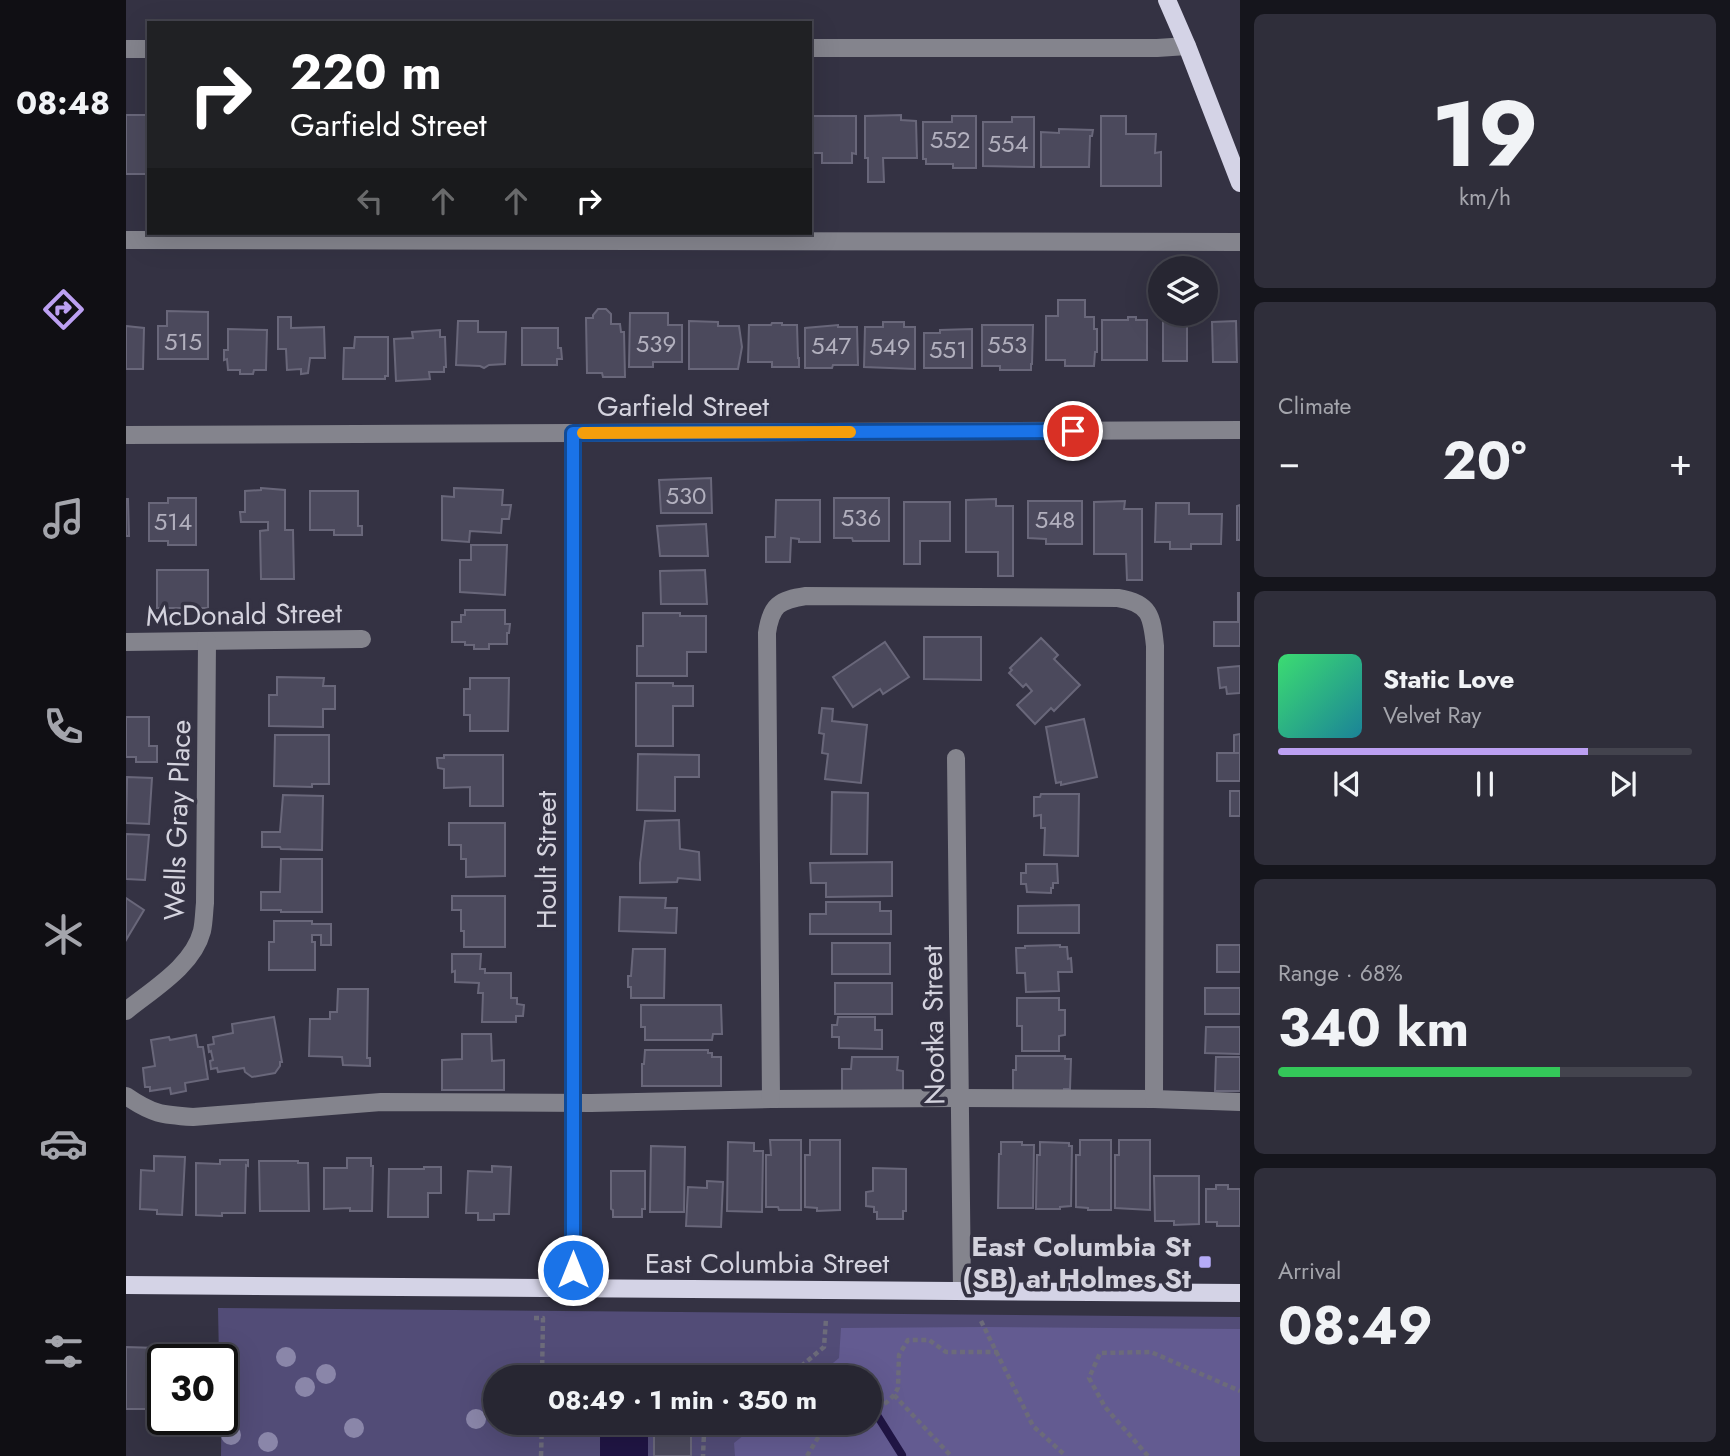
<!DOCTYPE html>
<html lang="en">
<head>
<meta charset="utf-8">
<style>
  body { margin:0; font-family:Jost,sans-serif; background:#2f2e3a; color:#f1f3f6; height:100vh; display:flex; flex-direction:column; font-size:26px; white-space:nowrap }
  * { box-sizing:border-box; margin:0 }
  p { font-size:23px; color:#a4a5ac }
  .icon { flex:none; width:38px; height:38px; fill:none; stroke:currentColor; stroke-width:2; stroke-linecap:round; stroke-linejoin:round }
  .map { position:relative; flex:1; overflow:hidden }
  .panel { display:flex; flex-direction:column; gap:14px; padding:14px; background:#15151c; width:490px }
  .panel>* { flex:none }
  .banner { position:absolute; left:21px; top:21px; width:665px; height:214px; border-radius:0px; box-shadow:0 7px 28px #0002,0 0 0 2px #43434d; background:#202124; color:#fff; overflow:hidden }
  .buttons { position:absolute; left:1022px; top:256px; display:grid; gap:14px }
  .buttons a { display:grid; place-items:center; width:70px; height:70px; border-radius:50%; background:#272632; box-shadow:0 7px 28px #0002,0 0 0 2px #43434d; font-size:35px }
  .speed { position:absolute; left:21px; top:1344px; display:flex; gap:14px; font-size:35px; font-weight:700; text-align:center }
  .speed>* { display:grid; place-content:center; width:91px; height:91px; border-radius:50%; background:#272632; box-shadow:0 7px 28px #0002,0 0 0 2px #43434d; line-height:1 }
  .speed .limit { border:4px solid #111; border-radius:10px; background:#fff; color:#111 }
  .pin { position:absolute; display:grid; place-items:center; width:60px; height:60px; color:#fff; margin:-30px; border:4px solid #fff; border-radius:50%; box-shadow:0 2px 7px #0007 }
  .me { position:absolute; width:77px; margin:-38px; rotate:0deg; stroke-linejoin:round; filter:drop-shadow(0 0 5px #0008) }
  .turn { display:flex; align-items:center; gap:24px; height:147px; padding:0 28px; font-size:32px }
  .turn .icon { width:91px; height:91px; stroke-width:2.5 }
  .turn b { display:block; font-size:49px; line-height:60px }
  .lanes { display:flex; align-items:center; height:66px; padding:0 28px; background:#0003; justify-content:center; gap:35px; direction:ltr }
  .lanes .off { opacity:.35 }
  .big { font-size:52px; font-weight:700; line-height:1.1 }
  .panel .card { flex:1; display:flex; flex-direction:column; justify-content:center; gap:10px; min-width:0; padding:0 24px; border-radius:10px; background:#2f2e3a }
  .panel .dial { align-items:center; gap:0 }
  .dial b { font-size:91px; line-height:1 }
  .song { display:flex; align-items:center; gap:21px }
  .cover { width:84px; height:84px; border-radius:10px; background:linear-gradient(135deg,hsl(140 70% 55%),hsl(190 70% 35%)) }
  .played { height:7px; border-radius:4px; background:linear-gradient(90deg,#bca0f2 75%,#43434d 75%) }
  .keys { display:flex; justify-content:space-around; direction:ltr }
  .heat { display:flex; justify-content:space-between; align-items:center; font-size:38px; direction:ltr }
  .charge { height:10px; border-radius:5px; background:linear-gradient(90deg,#34c759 68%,#43434d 0) }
  .trip { position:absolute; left:357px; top:1365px; width:399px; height:70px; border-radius:35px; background:#272632; box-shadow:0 7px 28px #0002,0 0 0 2px #43434d; font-weight:700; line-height:70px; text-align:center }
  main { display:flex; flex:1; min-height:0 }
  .tab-bar { display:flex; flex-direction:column; width:126px; justify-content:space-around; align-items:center; background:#100f14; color:#a4a5ac }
  .tab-bar .icon { width:49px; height:49px }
  .tab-bar .active { color:#bca0f2 }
  .tab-bar b { font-size:32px; color:#f1f3f6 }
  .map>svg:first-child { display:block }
  .green { fill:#524c77; fill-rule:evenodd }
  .forest { fill:#635b91 }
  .water { fill:#201544 }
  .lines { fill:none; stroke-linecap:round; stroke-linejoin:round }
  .stream { stroke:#201544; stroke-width:8 }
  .building { fill:#4b495c; stroke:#69677a; stroke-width:2 }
  .path { stroke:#6c6b7a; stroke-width:4.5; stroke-dasharray:5 3.5; stroke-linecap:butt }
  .minor { stroke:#84848d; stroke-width:18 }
  .major { stroke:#d4d3e6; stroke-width:18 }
  .tree { fill:#8a86a9 }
  .route-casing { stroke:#114b97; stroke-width:18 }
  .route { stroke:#1a73e8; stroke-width:12 }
  .slow { stroke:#f59e0b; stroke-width:12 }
  .poi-dot { fill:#b6acf8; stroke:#343243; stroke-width:2.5 }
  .labels { text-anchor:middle; stroke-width:7; stroke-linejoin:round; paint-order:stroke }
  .number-label { font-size:24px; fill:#b2b0be }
  .street-label { font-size:28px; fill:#d4d3de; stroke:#343243 }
  .poi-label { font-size:28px; font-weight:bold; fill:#d4d3de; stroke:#343243; text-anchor:end }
</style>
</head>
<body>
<main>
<nav class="tab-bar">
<b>08:48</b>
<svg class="icon active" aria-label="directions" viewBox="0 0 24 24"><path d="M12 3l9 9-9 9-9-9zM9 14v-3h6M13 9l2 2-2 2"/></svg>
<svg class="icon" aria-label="music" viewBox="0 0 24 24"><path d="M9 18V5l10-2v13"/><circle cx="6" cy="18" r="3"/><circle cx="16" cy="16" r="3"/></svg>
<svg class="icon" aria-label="phone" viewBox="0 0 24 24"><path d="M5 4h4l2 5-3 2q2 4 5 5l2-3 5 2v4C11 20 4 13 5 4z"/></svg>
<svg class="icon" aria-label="climate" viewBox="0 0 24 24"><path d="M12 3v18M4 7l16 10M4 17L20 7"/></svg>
<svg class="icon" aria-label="car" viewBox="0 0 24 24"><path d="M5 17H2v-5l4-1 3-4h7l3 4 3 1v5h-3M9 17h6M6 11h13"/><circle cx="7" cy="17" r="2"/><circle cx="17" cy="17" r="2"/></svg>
<svg class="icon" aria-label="filters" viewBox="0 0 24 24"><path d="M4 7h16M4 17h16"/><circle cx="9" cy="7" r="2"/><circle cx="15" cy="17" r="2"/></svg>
</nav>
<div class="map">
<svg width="1114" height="1456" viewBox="0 0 1114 1456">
  <rect width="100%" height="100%" fill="#343243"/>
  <path class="green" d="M92 1308 1114 1317V1456H95L96 1360H93ZM369 1377H744V1423H369Z"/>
  <path class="forest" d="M859 1327 1114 1329V1456H609L608 1443 633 1423H744V1377H690L713 1358 715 1328Z"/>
  <rect class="water" x="474" y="1423" width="48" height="33"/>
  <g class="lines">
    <path class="stream" d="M744 1404 776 1455"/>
  </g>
  <g class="building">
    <rect x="0" y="115" width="23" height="59"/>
    <path d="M775 115V120L790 121 791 158H757L758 182H742V158H739V116Z"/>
    <path d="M684 116H730V154L726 153V163H696V153H684Z"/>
    <path d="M826 116H850V168H827V164H800V159H797V122H826Z"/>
    <path d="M975 116H1000V134H1030L1029 153 1035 152V186H975Z"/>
    <path d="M886 117H908V167L857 166V122H886Z"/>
    <path d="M933 129 967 130 966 136H964L963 167H915V132L933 133Z"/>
    <path d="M932 300H959V317H968V329H971V352H969L968 366H939V360H920V316H932Z"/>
    <path d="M472 309H480L485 314V324H494L495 332H498L499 377H477L476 373H461L460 318H467V315Z"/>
    <path d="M41 311 82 312V359H32V326H41Z"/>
    <path d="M504 313H542V325H556V362H527V367H503Z"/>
    <path d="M152 317H165V328L198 327 199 358H184L182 373 175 374V369L161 370 160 349H152Z"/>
    <path d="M1002 317H1010V320H1021V360H976V320H1002Z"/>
    <path d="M332 321H352V332H380L379 364 363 365 358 368 354 366 330 365Z"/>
    <path d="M563 321 592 322V326H613L616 347 612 369H563Z"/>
    <path d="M1061 321V361H1037V322Z"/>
    <path d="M1110 321 1111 362H1087L1086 322Z"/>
    <path d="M757 322H778V327H789V369L738 367 739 327H757Z"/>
    <path d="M646 323H656V325H671L672 358H673V367H646V362H622L623 325H645Z"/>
    <path d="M712 325V327H731L732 365H707L706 368H679V328Z"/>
    <path d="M856 325H907L906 364H905V370H874V366H856Z"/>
    <path d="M0 326 18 328 17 369H0Z"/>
    <path d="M396 328H432V348H435L436 359H431V365H396Z"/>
    <path d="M102 329 141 330 140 370H128L127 374H114V370H102L101 359 98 360V350H102Z"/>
    <path d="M846 329V368H798V333H814V330Z"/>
    <path d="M314 330V337H319L320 367H318V372H303L304 379 270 381 268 339 287 338 286 332Z"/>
    <path d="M229 337H262V376H259V379H217L218 348H228Z"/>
    <path d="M585 478 586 513H535L533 480Z"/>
    <path d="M135 488 159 490V530H167L168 579H135L134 531 142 530V522H115L114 512H119V491L135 490Z"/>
    <path d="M328 488 377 490 376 505H385L383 519H376L375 533 344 531 343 542 316 540V496L328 497Z"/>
    <path d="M184 491H232V526H236V535H208V530H184Z"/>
    <path d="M42 498H70V545H42V541H23V503H42Z"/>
    <path d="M708 498H763V541H727L726 538H708Z"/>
    <path d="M0 499H2L3 536H0Z"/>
    <path d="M870 499V506H887V576H872V552H840V500Z"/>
    <path d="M650 500H694V542H673V539L665 538 664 562H640V537H649Z"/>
    <path d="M902 501H956V544H920V539L902 538Z"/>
    <path d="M999 501 998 509H1016V580H1001L1000 554H968V502Z"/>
    <path d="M778 502H824V541H794V564H778Z"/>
    <path d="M1030 503H1063V514H1096L1095 544H1065V549H1044V542H1029Z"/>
    <path d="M1114 505V540H1111V506Z"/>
    <path d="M580 524 582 556H534L531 526Z"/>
    <path d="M345 545H381L379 595 334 592V560H345Z"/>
    <rect x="31" y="570" width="51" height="38"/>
    <path d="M579 570 581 604H535L534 571Z"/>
    <path d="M1112 593H1114V646H1088V622H1112Z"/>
    <path d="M339 610H379V624H384L383 633H381V644H363V649H348V645H339V642H326V622H335V615H339Z"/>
    <path d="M517 613H554V616H580V652H561V676H511V646H517Z"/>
    <path d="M798 637H855V680L798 679Z"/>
    <path d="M915 638 932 655 928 659 954 685 928 711 925 708 909 724 891 705 906 691 900 684 897 687 883 673 886 670 884 668Z"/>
    <path d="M759 642 783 677 757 694 754 689 727 707 707 677Z"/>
    <path d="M1114 666V693L1101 694 1100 687 1094 688 1092 668Z"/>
    <path d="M151 677 198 678 197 686H209V709H197V727L143 726V695H151Z"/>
    <path d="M344 678H383L382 731H344V715H338V689H344Z"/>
    <path d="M510 683H547V686H567V706H547V746H510Z"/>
    <path d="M696 708 707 709 706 721 741 725 735 783 699 779 702 754 696 753 698 734 693 733Z"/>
    <path d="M0 717H23V746H31V762H10V757H0Z"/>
    <path d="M958 719 971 777 935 785V782L930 783 920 727Z"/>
    <path d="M1114 734V753H1108V735Z"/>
    <path d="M149 735H203V784H186V787L148 786Z"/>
    <rect x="1091" y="753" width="23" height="28"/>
    <path d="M512 754 573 755V777H549V811L511 810Z"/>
    <path d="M318 755H377V806H344V787L318 788V769L312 768 311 758H318Z"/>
    <path d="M1 777 26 778 23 824 0 823Z"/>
    <rect x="1104" y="791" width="10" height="25"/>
    <path d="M706 792 742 793 741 854H705Z"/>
    <path d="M915 794H953L952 856 918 855 919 828H915V815L908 816V797H914Z"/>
    <path d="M157 795 197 796 196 850 155 849 154 847H136V832H154Z"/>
    <path d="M553 820 554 849 573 852 574 880 552 878 551 882 514 883V863L519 821Z"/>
    <path d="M323 823H379V876L340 877V859H335V845H323Z"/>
    <path d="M0 834 23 835 19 880 0 879Z"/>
    <path d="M155 859H196V912H155V910H135V892H154Z"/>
    <path d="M766 862V896L700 897V883H685L684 863Z"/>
    <path d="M900 864H931L932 883H927V888H925V893L901 892 900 884H895V873H900Z"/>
    <path d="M326 896H379V947H338V931H335V910H326Z"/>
    <path d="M494 897 540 898 539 908H551L550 933 493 931Z"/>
    <path d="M0 898 18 910 0 940Z"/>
    <path d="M700 902H754V911H765V934H684V914H700Z"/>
    <path d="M953 905V933H892V906Z"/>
    <path d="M148 921H186V924H205V945H195V935H186V942H189V970H143V942H148Z"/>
    <rect x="706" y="943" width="58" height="31"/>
    <path d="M934 945V947H941L942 959 945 958 946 972H932L933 991 900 992 899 973H891L890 948H899V946Z"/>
    <rect x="1091" y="945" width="23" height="27"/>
    <path d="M507 949H539L538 998H505V987H502V976H505Z"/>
    <path d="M326 954H355L354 969H359V973H385V998H391V1004L398 1005 397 1016H390V1022H356L357 993H352L353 983 329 982V971L326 972Z"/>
    <rect x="709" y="983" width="57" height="31"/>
    <rect x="1079" y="988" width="35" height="26"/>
    <path d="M212 989H242L241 1058H244V1066L217 1065 216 1057 183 1056 184 1019H204V1012H211Z"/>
    <path d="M891 998H933V1010H939V1035L933 1036V1051H896V1026H891Z"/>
    <path d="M515 1005H595L596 1034H587L586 1040H519V1027H515Z"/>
    <path d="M148 1017 156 1062H154V1066L149 1073 126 1077 119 1072 118 1068 92 1072 91 1068 85 1069 84 1061 87 1060 85 1051 83 1052 82 1045 88 1044 87 1037 107 1033 106 1024Z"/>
    <path d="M712 1017H749V1030H756V1049L713 1048V1037H706V1025H711Z"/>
    <path d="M1080 1027H1114V1054L1079 1053Z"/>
    <path d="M336 1034H365L366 1061 378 1060V1090H316V1060L336 1059Z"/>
    <path d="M70 1035 72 1047H77L82 1079 59 1083 60 1091 45 1094 44 1088 24 1091V1087H19L17 1068 29 1066 25 1040 43 1037 44 1040Z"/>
    <path d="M519 1050H582V1053H586V1057H595V1086H516V1064H518Z"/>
    <path d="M890 1056H939V1059H945L944 1089H938V1092H887V1070H890Z"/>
    <path d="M726 1057H772L771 1070 777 1071V1092L716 1091V1069H725Z"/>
    <path d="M1090 1057H1114V1091H1089Z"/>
    <path d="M644 1140H675V1210H653L652 1207H640V1155H645Z"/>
    <path d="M684 1140H714V1210L691 1211V1208L679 1207V1155H684Z"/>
    <path d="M954 1140H985V1210H962V1208L950 1207V1155H954Z"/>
    <path d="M993 1140H1024V1210L989 1208V1155H993Z"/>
    <path d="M602 1142 628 1143V1151H637L636 1212 601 1211Z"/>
    <path d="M875 1142H896V1145H908L907 1208H872L873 1154H875Z"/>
    <path d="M914 1142 943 1143V1146H946L945 1206 934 1207V1209H910L911 1155H914Z"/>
    <path d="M525 1146 559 1147 558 1212H524Z"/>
    <path d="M28 1156 59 1157 56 1215 31 1214V1210L14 1209 15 1170 28 1171Z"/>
    <path d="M221 1158H245V1166H247L246 1211H224V1208L198 1209V1168H221Z"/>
    <path d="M94 1160H122V1166L120 1165 119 1213H96V1216L70 1215V1163L94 1164Z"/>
    <path d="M133 1161H172V1163H182L183 1211H134Z"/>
    <path d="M366 1166 385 1167 383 1214H368V1220H352V1213H340L342 1171 366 1172Z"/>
    <path d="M298 1167H315V1193H302V1217H262L263 1169H298Z"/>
    <path d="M747 1168 780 1169V1211H777V1219H751V1212H748V1207L740 1206V1192L747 1191Z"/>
    <path d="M485 1171H519V1209H516V1217H487V1210L485 1209Z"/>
    <path d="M1028 1176H1073V1224L1048 1225V1221H1029Z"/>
    <path d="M581 1181 597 1182 595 1227 560 1226 562 1187 581 1188Z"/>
    <path d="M1090 1185H1102V1189H1114V1226H1091V1222H1080V1189H1090Z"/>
    <path d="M86 1343 87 1360H52L51 1344Z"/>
    <path d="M0 1347 31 1348 30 1409H0Z"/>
    <rect x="528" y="1423" width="37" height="33"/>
  </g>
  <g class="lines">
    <g class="path">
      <path d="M408 1318H417L416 1377"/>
      <path d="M855 1321 907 1426 940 1456"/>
      <path d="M662 1377 698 1347 700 1319"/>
      <path d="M768 1395 825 1456"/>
      <path d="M744 1413 761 1402 768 1395 772 1388 773 1355 782 1340H803L820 1352H872"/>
      <path d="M565 1433H578L577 1456"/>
      <path d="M578 1433 597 1423"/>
      <path d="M415 1456 416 1423"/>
      <path d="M681 1456 696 1431 721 1423"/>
      <path d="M1022 1456 979 1407 963 1378 974 1353 1025 1352 1114 1391"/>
    </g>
    <g class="minor">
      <path d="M684 48H1031L1061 46"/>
      <path d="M0 49H23"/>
      <path d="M0 240 1114 242"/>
      <path d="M0 435 1114 430"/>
      <path d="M0 642 236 639"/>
      <path d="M830 758 836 1291"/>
      <path d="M0 1011C27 989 67 966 76 931 78 922 78 912 79 903L81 641"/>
      <path d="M0 1096C26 1114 36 1115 67 1117L255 1102 465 1103 645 1099 834 1098 1028 1099 1114 1102"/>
      <path d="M645 1099 641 633C645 605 653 600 680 596L992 598C1024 603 1026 616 1029 646L1028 1099"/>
      <path d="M447 1288V433"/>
    </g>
    <g class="major">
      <path d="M1041 0 1061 46 1114 183"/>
      <path d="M0 1285 1114 1293"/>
    </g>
  </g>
  <g class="tree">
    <circle cx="160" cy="1357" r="10"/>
    <circle cx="200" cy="1374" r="10"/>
    <circle cx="179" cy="1387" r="10"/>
    <circle cx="350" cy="1419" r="10"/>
    <circle cx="228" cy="1428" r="10"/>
    <circle cx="105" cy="1435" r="10"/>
    <circle cx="142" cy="1442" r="10"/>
  </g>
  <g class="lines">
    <defs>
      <path id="route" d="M447 1270V433L947 431"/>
    </defs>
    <use href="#route" class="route-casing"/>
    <use href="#route" class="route"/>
    <path class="slow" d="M457 433 724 432"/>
  </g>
  <rect class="poi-dot" x="1072" y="1255" width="14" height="14" rx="3.5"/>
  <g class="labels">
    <g class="number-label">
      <text x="824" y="148">552</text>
      <text x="882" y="152">554</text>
      <text x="57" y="350">515</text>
      <text x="530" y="352">539</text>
      <text x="881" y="353">553</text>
      <text x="705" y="354">547</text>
      <text x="764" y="355">549</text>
      <text x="822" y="358">551</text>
      <text x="560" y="504">530</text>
      <text x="735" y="526">536</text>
      <text x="929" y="528">548</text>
      <text x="47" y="530">514</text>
    </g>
    <g class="street-label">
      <text x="557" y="416">Garfield Street</text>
      <text transform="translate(118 614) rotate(-1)" y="10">McDonald Street</text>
      <text transform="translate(51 820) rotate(-88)" y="10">Wells Gray Place</text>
      <text transform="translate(420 860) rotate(-90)" y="10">Hoult Street</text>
      <text transform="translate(807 1025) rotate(-91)" y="10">Nootka Street</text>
      <text x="641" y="1273">East Columbia Street</text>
    </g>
    <g class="poi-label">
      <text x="1065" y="1256">East Columbia St<tspan x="1065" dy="32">(SB) at Holmes St</tspan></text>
    </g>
  </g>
</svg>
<div class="buttons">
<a><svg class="icon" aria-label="layers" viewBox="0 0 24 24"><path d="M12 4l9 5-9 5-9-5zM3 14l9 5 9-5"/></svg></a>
</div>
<div class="speed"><div class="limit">30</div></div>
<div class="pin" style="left:947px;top:431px;background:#d93025"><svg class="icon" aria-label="arrive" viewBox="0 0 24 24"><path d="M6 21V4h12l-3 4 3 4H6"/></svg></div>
<svg class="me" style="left:447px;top:1270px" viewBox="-20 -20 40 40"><circle r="17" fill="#1a73e8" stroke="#fff" stroke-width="3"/><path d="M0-11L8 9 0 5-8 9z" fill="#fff"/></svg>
<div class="trip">08:49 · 1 min · 350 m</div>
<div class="banner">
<div class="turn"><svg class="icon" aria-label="right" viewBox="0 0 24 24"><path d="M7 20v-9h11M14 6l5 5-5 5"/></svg><div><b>220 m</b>Garfield Street</div></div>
<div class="lanes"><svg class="icon off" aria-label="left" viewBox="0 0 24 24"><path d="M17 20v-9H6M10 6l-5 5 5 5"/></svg><svg class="icon off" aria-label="ahead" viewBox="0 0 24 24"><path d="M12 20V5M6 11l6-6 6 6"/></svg><svg class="icon off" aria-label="ahead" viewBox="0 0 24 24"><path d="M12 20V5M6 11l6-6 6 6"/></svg><svg class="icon" aria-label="right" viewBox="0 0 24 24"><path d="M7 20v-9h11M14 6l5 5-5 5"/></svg></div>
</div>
</div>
<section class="panel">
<div class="card dial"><b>19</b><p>km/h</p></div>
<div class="card"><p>Climate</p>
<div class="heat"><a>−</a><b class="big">20°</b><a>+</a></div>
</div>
<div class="card">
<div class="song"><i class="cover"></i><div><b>Static Love</b><p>Velvet Ray</p></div></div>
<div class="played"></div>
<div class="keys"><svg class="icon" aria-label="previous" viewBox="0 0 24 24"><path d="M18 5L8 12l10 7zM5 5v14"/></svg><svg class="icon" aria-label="pause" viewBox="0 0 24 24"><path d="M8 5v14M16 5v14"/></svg><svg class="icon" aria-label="next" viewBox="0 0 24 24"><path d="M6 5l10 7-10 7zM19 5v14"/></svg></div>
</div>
<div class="card"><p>Range · 68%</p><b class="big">340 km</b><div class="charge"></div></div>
<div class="card"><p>Arrival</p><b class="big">08:49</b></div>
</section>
</main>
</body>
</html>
